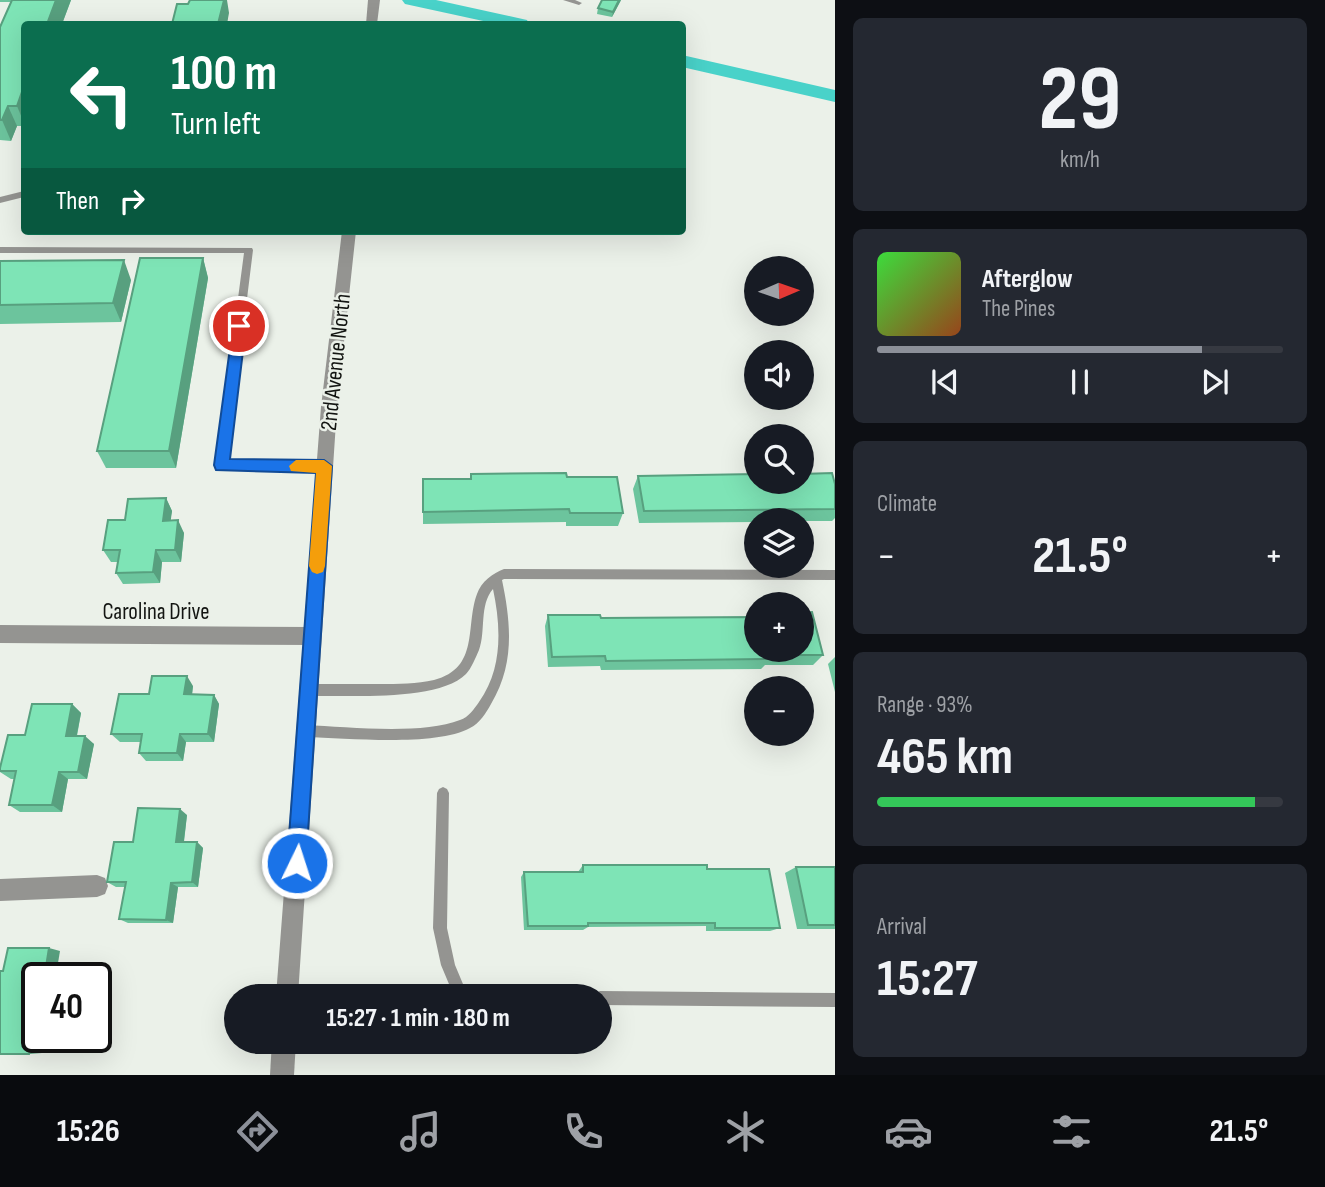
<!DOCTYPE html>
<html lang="en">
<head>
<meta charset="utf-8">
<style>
  body { margin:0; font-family:"Sofia Sans Condensed",sans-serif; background:#242831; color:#f1f3f6; height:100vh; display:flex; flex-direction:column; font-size:26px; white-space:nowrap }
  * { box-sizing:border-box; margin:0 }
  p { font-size:23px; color:#9ea1a6 }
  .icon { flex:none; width:38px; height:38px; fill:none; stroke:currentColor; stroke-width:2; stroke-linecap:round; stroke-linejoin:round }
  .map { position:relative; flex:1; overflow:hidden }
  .details { display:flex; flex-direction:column; gap:18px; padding:18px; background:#0d0f14; width:490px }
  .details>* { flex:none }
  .hud { position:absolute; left:21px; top:21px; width:665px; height:214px; border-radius:7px; box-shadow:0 7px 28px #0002; background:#0b6e4f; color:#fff; overflow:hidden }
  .needle { width:46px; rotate:88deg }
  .controls { position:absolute; left:744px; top:256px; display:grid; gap:14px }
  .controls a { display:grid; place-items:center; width:70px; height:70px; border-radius:50%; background:#171b24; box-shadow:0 7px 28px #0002; font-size:35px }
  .speed { position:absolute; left:21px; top:962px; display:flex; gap:14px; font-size:35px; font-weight:700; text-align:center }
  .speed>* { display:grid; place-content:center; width:91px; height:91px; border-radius:50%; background:#171b24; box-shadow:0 7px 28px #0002; line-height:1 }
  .speed .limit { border:4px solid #111; border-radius:10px; background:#fff; color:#111 }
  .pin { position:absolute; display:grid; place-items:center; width:60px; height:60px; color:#fff; margin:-30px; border:4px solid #fff; border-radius:50%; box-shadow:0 2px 7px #0007 }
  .me { position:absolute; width:77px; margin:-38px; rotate:4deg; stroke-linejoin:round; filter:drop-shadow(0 0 5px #0008) }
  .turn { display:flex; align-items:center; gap:24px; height:147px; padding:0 35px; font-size:32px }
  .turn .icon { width:91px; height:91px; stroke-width:2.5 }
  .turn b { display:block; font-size:49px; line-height:60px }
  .then { display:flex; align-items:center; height:66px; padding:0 35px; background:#0003; gap:14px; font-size:26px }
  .big { font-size:52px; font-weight:700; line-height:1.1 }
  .details .card { flex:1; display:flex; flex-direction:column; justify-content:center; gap:10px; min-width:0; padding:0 24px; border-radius:10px; background:#242831 }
  .details .dial { align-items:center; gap:0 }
  .dial b { font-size:91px; line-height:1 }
  .song { display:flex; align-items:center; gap:21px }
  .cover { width:84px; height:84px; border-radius:10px; background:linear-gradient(135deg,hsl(120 70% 55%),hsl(20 70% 35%)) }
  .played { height:7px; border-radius:4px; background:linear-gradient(90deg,#8c9099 80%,#363941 80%) }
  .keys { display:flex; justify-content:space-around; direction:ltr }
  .heat { display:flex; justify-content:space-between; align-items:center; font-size:38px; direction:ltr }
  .charge { height:10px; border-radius:5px; background:linear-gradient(90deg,#34c759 93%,#363941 0) }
  .trip { position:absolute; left:224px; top:984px; width:388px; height:70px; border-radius:35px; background:#171b24; box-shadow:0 7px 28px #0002; font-weight:700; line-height:70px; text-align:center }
  .tabs { display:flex; height:112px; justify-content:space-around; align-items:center; background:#090b0e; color:#9ea1a6 }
  .tabs .icon { width:49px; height:49px }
  .tabs .active { color:#8c9099 }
  .tabs b { font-size:32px; color:#f1f3f6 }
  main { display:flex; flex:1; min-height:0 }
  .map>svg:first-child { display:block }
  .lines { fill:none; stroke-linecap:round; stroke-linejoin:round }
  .canal { fill:#49d2c9; fill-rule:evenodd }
  .service { fill:#949491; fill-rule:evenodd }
  .minor { fill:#949491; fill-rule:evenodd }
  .tertiary { fill:#949491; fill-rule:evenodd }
  .wall { fill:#6cc49d }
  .shaded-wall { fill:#58a07f }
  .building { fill:#7ee4b6; stroke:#58a07f; stroke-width:2 }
  .route { fill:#1a73e8; stroke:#114b97; stroke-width:2 }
  .slow { fill:#f59e0b }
  .labels { text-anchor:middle; stroke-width:5; stroke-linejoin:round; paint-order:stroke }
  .street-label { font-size:23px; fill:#131512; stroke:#ebf1e9 }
</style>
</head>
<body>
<main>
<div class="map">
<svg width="835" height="1075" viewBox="0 0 835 1075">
  <rect width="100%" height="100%" fill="#ebf1e9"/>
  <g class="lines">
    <g class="canal">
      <path d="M402 0H436L527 20 529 24H497L405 4Z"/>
      <path d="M682 55 835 90V102L682 67Z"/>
    </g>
    <g class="service">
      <path d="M563 0H575L582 3 579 5Z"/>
      <path d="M24 191V197L0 203V197Z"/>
      <path d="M0 247 252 248 253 250 227 461 324 462 328 463 329 466 328 469H221L217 468 216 465 244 253H0Z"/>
      <path d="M504 569 835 570V580L504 579 502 580C511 623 515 664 491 704 486 713 480 723 470 728 435 747 347 738 306 737L302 735 300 731 302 727 306 725C347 727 423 735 460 720 469 717 474 709 479 702 503 668 501 627 493 589 479 605 486 631 479 650 476 657 471 669 466 674 438 702 348 695 309 696L305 694 303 690 305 686 309 684C333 684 356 684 380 684 398 684 417 684 434 680 480 668 465 626 477 594 481 582 493 573 504 569Z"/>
      <path d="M443 787 447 789 449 793 447 928 455 965 468 996H454L441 965 433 928 437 793 439 789Z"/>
      <path d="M600 991 835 993V1007L600 1005V996H594L595 993Z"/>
    </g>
    <g class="minor">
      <path d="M0 625 312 627 319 630 321 636 319 642 312 645 0 643Z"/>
      <path d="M97 875 105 878 108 886 105 894 97 897 0 901V879Z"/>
    </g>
    <g class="tertiary">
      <path d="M368 0H380L377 24H366Z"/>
      <path d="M342 231H356L337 407 298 996H276L321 407Z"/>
      <path d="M272 1041H296L294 1075H270Z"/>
    </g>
  </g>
  <g class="wall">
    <path d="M0 0H71L62 24H24V126H17L11 141 0 140V27L11 2H0Z"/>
    <path d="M621 0 612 17 597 14 598 8Z"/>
    <path d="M203 258 208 278 176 468H106L97 451Z"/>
    <path d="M0 261 131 280 121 322 0 324Z"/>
    <path d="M638 476 835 484V518L832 521H802V520H756V522L639 523 633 489Z"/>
    <path d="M567 477 623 513 618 526H566V522L423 524V479Z"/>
    <path d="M166 498 172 511 170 521 184 533 181 562H162L160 583 123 584 116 573 118 562H111L103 550 125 520Z"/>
    <path d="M756 613V649L823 655 813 665H765L761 669 601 670 600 666 548 667 545 626 548 615 601 618 753 617Z"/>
    <path d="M835 657V692L828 664Z"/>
    <path d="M193 686 192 694 214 695 219 704 214 742H186L183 761H146L139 753 141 742H120L111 734 149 694Z"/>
    <path d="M72 704 81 713 77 736 94 744 87 779H68L62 812H20L9 805 14 779H11L0 772 25 735Z"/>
    <path d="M187 815 184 842H197L203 848 198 887H178L173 923H128L119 919 125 887H116L107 882 133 842Z"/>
    <path d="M583 865 707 869 780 928 770 931H706V926L588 927 583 930H524L521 877 524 872H578Z"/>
    <path d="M796 867H835V929H797L785 873Z"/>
  </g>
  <g class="shaded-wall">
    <path d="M56 0H71L62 24H47Z"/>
    <path d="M224 0H227L229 13 227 24H218Z"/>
    <path d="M619 0H621L612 17 613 12Z"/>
    <path d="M24 86V123L17 106Z"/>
    <path d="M8 106 17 126 11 141 2 120Z"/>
    <path d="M203 258 208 278 176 468 169 451Z"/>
    <path d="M124 260 131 280 121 322 113 303Z"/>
    <path d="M166 498 172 511 169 533 163 521Z"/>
    <path d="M178 520 184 533 181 562 175 550Z"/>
    <path d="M156 550 162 562 160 583 153 572Z"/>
    <path d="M187 676 193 686 191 703 184 694Z"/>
    <path d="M214 695 219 704 214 742 208 734Z"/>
    <path d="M72 704 81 713 75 744 66 736Z"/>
    <path d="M180 734 186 742 183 761 177 753Z"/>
    <path d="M85 736 94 744 87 779 78 772Z"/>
    <path d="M59 772 68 779 62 812 52 805Z"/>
    <path d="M180 809 187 815 183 848 176 842Z"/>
    <path d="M197 842 203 848 198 887 192 882Z"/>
    <path d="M171 883 178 887 173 923 166 920Z"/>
    <path d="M49 948 60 951 56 975 45 973Z"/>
    <path d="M80 973 90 975 89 978H79Z"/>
    <path d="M34 1028 37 1029V1038H44L42 1053 29 1054Z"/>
  </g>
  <g class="building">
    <path d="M12 0H56L47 24H24V86L17 106H8L2 120H0V27Z"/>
    <path d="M190 0H224L218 24H172L177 4H188Z"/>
    <path d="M602 0H619L613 12 598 8Z"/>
    <path d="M140 258H203L169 451H97Z"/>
    <path d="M124 260 113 303 0 305V261Z"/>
    <path d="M566 473 567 477H617L623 513H570L569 509 423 512V479H471V474Z"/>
    <path d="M832 473 835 484V509L644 511 638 476 756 474V481H802V474Z"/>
    <path d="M166 498 163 521 178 520 175 550H156L153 572 116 573 120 550H103L108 520H125L128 499Z"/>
    <path d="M812 612 823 655H769L770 659 606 661 605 656 552 657 548 615H600L601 618 756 617V649H802V613Z"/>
    <path d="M152 676H187L184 694 214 695 208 734H180L177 753H139L142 734H111L119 694H149Z"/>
    <path d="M32 704H72L66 736H85L78 772H59L52 805H9L16 771H0V768L8 735H25Z"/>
    <path d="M138 808 180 809 176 842H197L192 882 171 883 166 920 119 919 126 882H107L114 842H133Z"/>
    <path d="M583 865H707V869H769L780 928H715V923H588V926H528L524 872H583Z"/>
    <path d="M796 867H835V925H808Z"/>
    <path d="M8 948H49L45 973H80L79 978H37V1028H34L29 1054H0V971H3Z"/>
  </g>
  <path class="route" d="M239 321 246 326 230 459 324 460 332 466 306 863 304 870 297 873 290 870 287 863 316 473 216 470 214 465 233 326Z"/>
  <path class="slow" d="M296 460H324L332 466 325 566 323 572 317 574 312 572 309 566 316 473 291 471 289 466Z"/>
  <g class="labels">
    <g class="street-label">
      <text transform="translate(335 362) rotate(-84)" y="8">2nd Avenue North</text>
      <text x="156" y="619">Carolina Drive</text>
    </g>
  </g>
</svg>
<div class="controls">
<a><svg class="needle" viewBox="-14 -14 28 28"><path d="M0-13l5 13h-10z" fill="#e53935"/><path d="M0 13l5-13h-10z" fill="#9ea1a6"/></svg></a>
<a><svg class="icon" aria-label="sound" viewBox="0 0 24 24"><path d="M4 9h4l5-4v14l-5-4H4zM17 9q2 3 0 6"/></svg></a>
<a><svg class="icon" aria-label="search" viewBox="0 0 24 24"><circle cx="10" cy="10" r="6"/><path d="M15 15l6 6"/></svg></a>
<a><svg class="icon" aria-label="layers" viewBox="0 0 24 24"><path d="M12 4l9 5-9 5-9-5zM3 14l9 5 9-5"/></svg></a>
<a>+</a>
<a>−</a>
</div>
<div class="speed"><div class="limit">40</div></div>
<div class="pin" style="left:239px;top:326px;background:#d93025"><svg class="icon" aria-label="arrive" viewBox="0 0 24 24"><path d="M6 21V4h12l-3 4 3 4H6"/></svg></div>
<svg class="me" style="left:297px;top:863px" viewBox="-20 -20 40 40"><circle r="17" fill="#1a73e8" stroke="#fff" stroke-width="3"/><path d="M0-11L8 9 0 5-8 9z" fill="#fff"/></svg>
<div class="trip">15:27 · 1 min · 180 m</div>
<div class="hud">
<div class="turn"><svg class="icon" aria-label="left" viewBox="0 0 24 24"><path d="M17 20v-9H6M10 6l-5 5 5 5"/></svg><div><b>100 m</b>Turn left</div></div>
<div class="then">Then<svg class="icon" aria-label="right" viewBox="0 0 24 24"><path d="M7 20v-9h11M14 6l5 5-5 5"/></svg></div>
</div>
</div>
<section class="details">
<div class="card dial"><b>29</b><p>km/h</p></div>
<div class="card">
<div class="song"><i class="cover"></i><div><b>Afterglow</b><p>The Pines</p></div></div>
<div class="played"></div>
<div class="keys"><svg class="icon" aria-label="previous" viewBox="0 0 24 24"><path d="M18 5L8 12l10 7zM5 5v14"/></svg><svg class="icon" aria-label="pause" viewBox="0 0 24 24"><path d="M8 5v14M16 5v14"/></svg><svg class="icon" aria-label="next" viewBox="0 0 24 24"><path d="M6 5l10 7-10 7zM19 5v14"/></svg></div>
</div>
<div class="card"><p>Climate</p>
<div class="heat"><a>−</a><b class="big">21.5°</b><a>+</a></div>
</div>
<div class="card"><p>Range · 93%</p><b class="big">465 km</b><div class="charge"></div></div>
<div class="card"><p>Arrival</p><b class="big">15:27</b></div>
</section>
</main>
<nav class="tabs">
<b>15:26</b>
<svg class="icon active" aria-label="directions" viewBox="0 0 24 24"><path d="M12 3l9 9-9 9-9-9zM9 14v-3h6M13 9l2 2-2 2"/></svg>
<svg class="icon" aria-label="music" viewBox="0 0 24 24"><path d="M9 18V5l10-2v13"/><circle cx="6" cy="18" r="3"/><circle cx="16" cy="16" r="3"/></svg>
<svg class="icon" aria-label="phone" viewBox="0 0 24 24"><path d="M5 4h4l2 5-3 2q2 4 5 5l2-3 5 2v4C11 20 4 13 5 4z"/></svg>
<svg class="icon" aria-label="climate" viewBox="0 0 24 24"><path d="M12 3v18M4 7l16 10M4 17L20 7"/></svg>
<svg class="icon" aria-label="car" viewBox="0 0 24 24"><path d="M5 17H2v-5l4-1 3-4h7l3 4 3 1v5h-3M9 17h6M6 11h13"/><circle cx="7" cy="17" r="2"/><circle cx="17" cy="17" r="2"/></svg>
<svg class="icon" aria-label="filters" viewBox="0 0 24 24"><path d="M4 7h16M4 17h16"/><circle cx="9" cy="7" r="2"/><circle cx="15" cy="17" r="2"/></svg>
<b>21.5°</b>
</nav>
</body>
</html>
